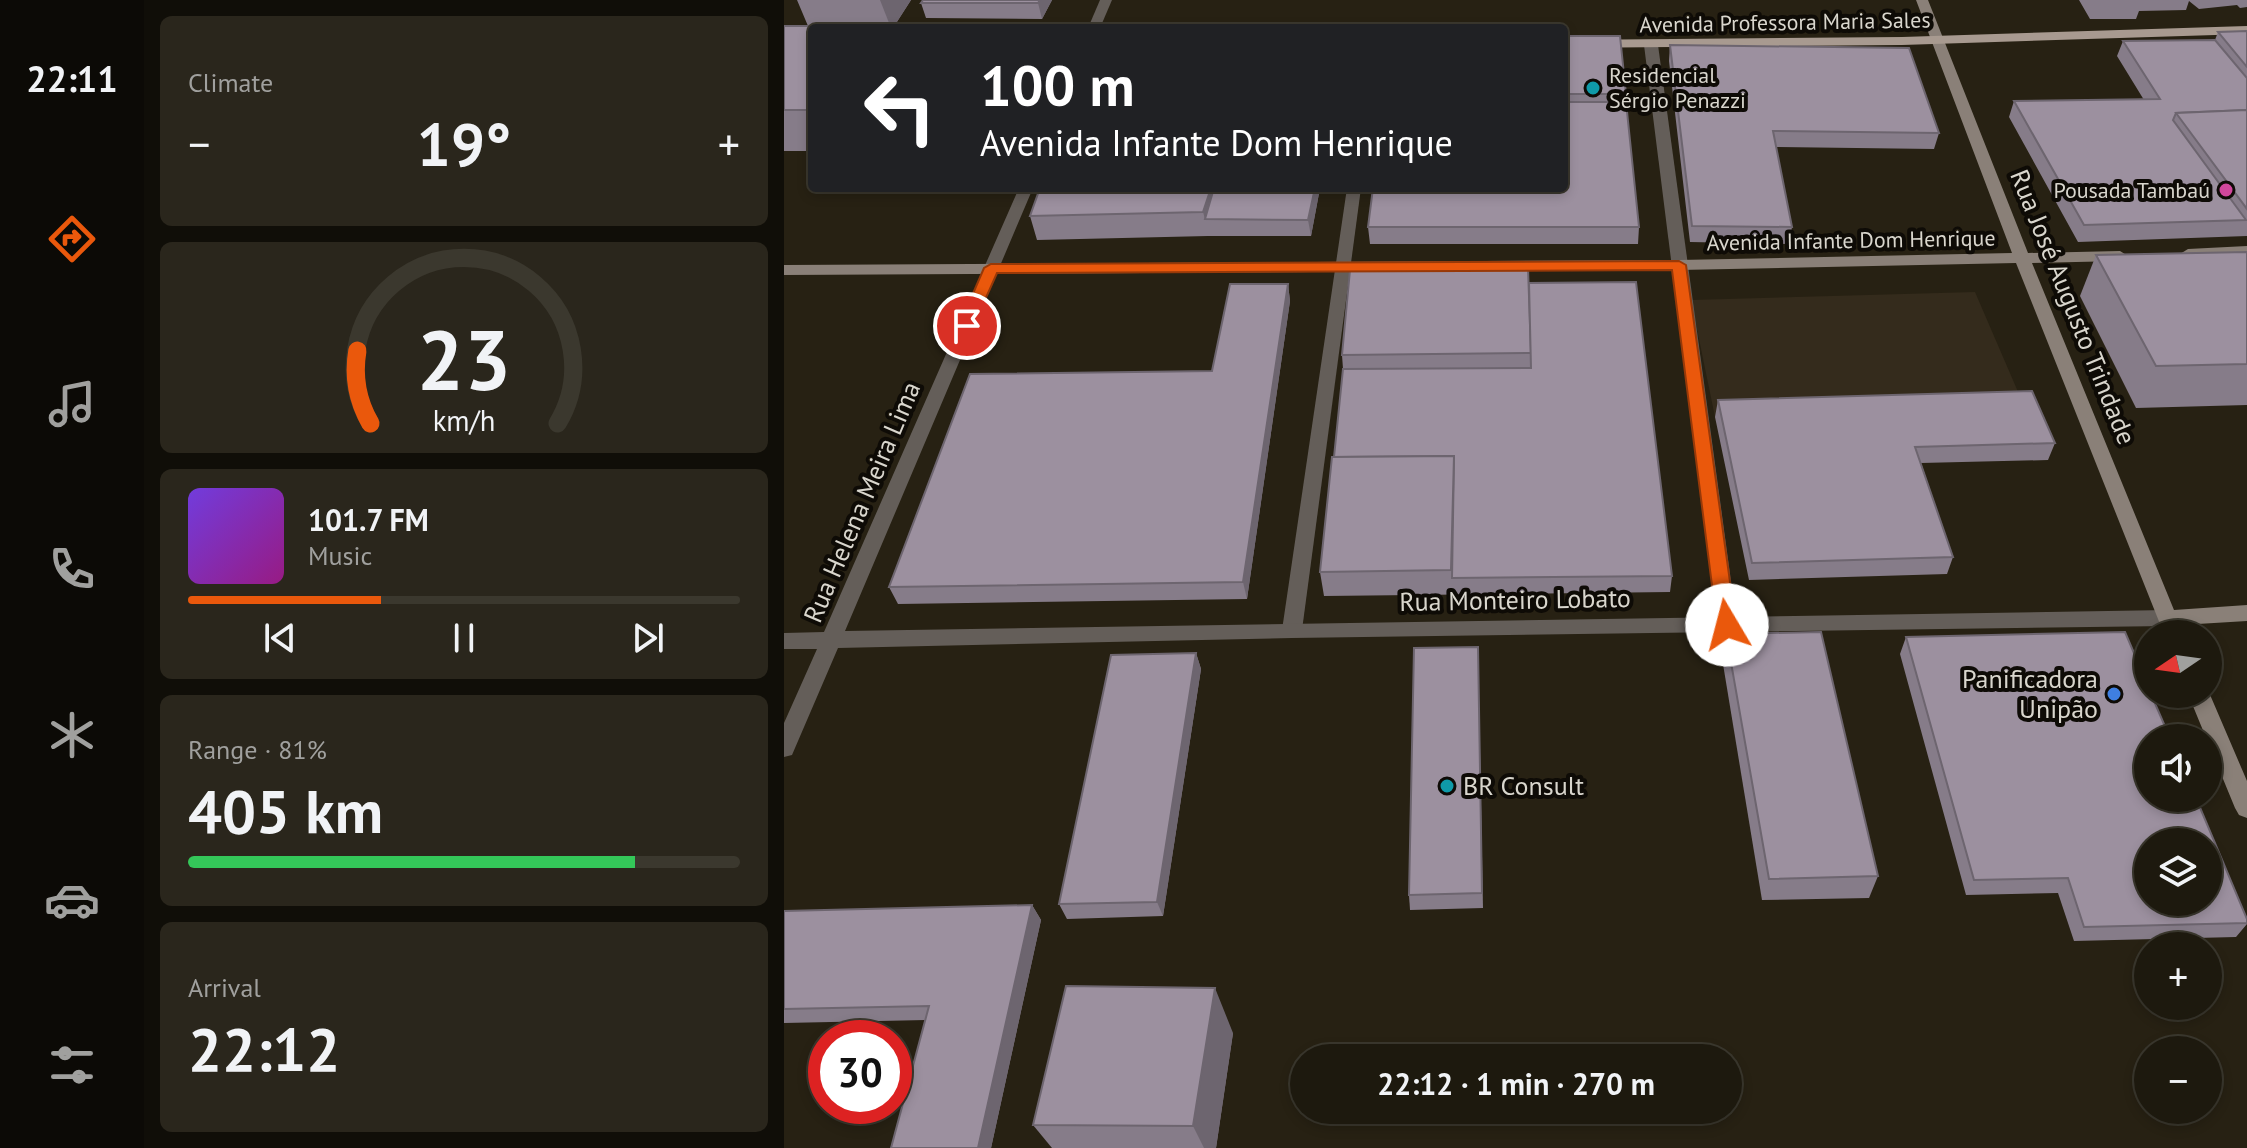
<!DOCTYPE html>
<html lang="en">
<head>
<meta charset="utf-8">
<style>
  body { margin:0; font-family:"PT Sans",sans-serif; background:#2a261c; color:#f1f3f6; height:100vh; display:flex; flex-direction:column; font-size:30px; white-space:nowrap }
  * { box-sizing:border-box; margin:0 }
  p { font-size:26px; color:#a0a09e }
  .icon { flex:none; width:44px; height:44px; fill:none; stroke:currentColor; stroke-width:2; stroke-linecap:round; stroke-linejoin:round }
  .map { position:relative; flex:1; overflow:hidden }
  .drawer { display:flex; flex-direction:column; gap:16px; padding:16px; background:#100e08; width:640px }
  .drawer>* { flex:none }
  .banner { position:absolute; left:24px; top:24px; width:760px; height:168px; border-radius:8px; box-shadow:0 4px 12px #0003,0 0 0 2px #3b382e; background:#202124; color:#fff; overflow:hidden }
  .needle { width:52px; rotate:257deg }
  .buttons { position:absolute; left:1350px; top:620px; display:grid; gap:16px }
  .buttons a { display:grid; place-items:center; width:88px; height:88px; border-radius:50%; background:#1d190e; box-shadow:0 4px 12px #0003,0 0 0 2px #3b382e; font-size:40px }
  .speed { position:absolute; left:24px; top:1020px; display:flex; gap:16px; font-size:40px; font-weight:700; text-align:center }
  .speed>* { display:grid; place-content:center; width:104px; height:104px; border-radius:50%; background:#1d190e; box-shadow:0 4px 12px #0003,0 0 0 2px #3b382e; line-height:1 }
  .speed .limit { border:12px solid #d22; background:#fff; color:#111 }
  .pin { position:absolute; display:grid; place-items:center; width:68px; height:68px; color:#fff; margin:-34px; border:4px solid #fff; border-radius:50%; box-shadow:0 2px 8px #0007 }
  .me { position:absolute; width:88px; margin:-44px; rotate:352deg; stroke-linejoin:round; filter:drop-shadow(0 0 6px #0008) }
  .turn { display:flex; align-items:center; gap:28px; height:168px; padding:0 40px; font-size:36px }
  .turn .icon { width:104px; height:104px; stroke-width:2.5 }
  .turn b { display:block; font-size:56px; line-height:68px }
  .big { font-size:60px; font-weight:700; line-height:1.1 }
  .drawer .card { flex:1; display:flex; flex-direction:column; justify-content:center; gap:12px; min-width:0; padding:0 28px; border-radius:12px; background:#2a261c }
  .drawer .dial { align-items:center; gap:0 }
  .dial svg { height:208px; overflow:visible; fill:none; stroke:#3b382e; stroke-width:7; stroke-linecap:round; text-anchor:middle }
  .dial text { fill:#f1f3f6; stroke:none }
  .song { display:flex; align-items:center; gap:24px }
  .cover { width:96px; height:96px; border-radius:12px; background:linear-gradient(135deg,hsl(260 70% 55%),hsl(310 70% 35%)) }
  .played { height:8px; border-radius:4px; background:linear-gradient(90deg,#ea580c 35%,#3b382e 35%) }
  .keys { display:flex; justify-content:space-around; direction:ltr }
  .heat { display:flex; justify-content:space-between; align-items:center; font-size:44px; direction:ltr }
  .charge { height:12px; border-radius:6px; background:linear-gradient(90deg,#34c759 81%,#3b382e 0) }
  .trip { position:absolute; left:506px; top:1044px; width:452px; height:80px; border-radius:40px; background:#1d190e; box-shadow:0 4px 12px #0003,0 0 0 2px #3b382e; font-weight:700; line-height:80px; text-align:center }
  main { display:flex; flex:1; min-height:0 }
  .dock { display:flex; flex-direction:column; width:144px; justify-content:space-around; align-items:center; background:#0c0a06; color:#a0a09e }
  .dock .icon { width:56px; height:56px }
  .dock .on { color:#ea580c }
  .dock b { font-size:36px; color:#f1f3f6 }
  .map>svg:first-child { display:block }
  .commercial { fill:#342b1c }
  .lines { fill:none; stroke-linecap:round; stroke-linejoin:round }
  .minor { fill:#645e59; fill-rule:evenodd }
  .tertiary { fill:#645e59; fill-rule:evenodd }
  .secondary { fill:#8a8078; fill-rule:evenodd }
  .primary { fill:#a89a90; fill-rule:evenodd }
  .wall { fill:#867c89 }
  .shaded-wall { fill:#6d656f }
  .building { fill:#9c909f; stroke:#6d656f; stroke-width:2; fill-rule:evenodd }
  .route { fill:#ea580c; stroke:#983908; stroke-width:2 }
  .culture-dot { fill:#0f9aa8; stroke:#0e0b06; stroke-width:3 }
  .hotel-dot { fill:#d1479c; stroke:#0e0b06; stroke-width:3 }
  .shop-dot { fill:#3f7fe0; stroke:#0e0b06; stroke-width:3 }
  .labels { text-anchor:middle; stroke-width:8; stroke-linejoin:round; paint-order:stroke }
  .far-street-label { font-size:22px; fill:#d9d6cd; stroke:#0e0b06 }
  .far-poi-label { font-size:22px; fill:#d9d6cd; stroke:#0e0b06; text-anchor:start }
  .street-label { font-size:26px; fill:#d9d6cd; stroke:#0e0b06 }
  .poi-label { font-size:26px; fill:#d9d6cd; stroke:#0e0b06; text-anchor:end }
</style>
</head>
<body>
<main>
<nav class="dock">
<b>22:11</b>
<svg class="icon on" aria-label="directions" viewBox="0 0 24 24"><path d="M12 3l9 9-9 9-9-9zM9 14v-3h6M13 9l2 2-2 2"/></svg>
<svg class="icon" aria-label="music" viewBox="0 0 24 24"><path d="M9 18V5l10-2v13"/><circle cx="6" cy="18" r="3"/><circle cx="16" cy="16" r="3"/></svg>
<svg class="icon" aria-label="phone" viewBox="0 0 24 24"><path d="M5 4h4l2 5-3 2q2 4 5 5l2-3 5 2v4C11 20 4 13 5 4z"/></svg>
<svg class="icon" aria-label="climate" viewBox="0 0 24 24"><path d="M12 3v18M4 7l16 10M4 17L20 7"/></svg>
<svg class="icon" aria-label="car" viewBox="0 0 24 24"><path d="M5 17H2v-5l4-1 3-4h7l3 4 3 1v5h-3M9 17h6M6 11h13"/><circle cx="7" cy="17" r="2"/><circle cx="17" cy="17" r="2"/></svg>
<svg class="icon" aria-label="filters" viewBox="0 0 24 24"><path d="M4 7h16M4 17h16"/><circle cx="9" cy="7" r="2"/><circle cx="15" cy="17" r="2"/></svg>
</nav>
<section class="drawer">
<div class="card"><p>Climate</p>
<div class="heat"><a>−</a><b class="big">19°</b><a>+</a></div>
</div>
<div class="card dial"><svg viewBox="0 0 100 80">
<path d="M14 69A42 42 0 1 1 86 69"/>
<path d="M14 69A42 42 0 0 1 9 41" stroke="#ea580c"/>
<text x="50" y="56" font-size="32" font-weight="700">23</text>
<text x="50" y="72" font-size="11">km/h</text>
</svg></div>
<div class="card">
<div class="song"><i class="cover"></i><div><b>101.7 FM</b><p>Music</p></div></div>
<div class="played"></div>
<div class="keys"><svg class="icon" aria-label="previous" viewBox="0 0 24 24"><path d="M18 5L8 12l10 7zM5 5v14"/></svg><svg class="icon" aria-label="pause" viewBox="0 0 24 24"><path d="M8 5v14M16 5v14"/></svg><svg class="icon" aria-label="next" viewBox="0 0 24 24"><path d="M6 5l10 7-10 7zM19 5v14"/></svg></div>
</div>
<div class="card"><p>Range · 81%</p><b class="big">405 km</b><div class="charge"></div></div>
<div class="card"><p>Arrival</p><b class="big">22:12</b></div>
</section>
<div class="map">
<svg width="1463" height="1148" viewBox="0 0 1463 1148">
  <rect width="100%" height="100%" fill="#272113"/>
  <path class="commercial" d="M1191 292 1241 408 931 417 907 300Z"/>
  <g class="lines">
    <g class="minor">
      <path d="M867 41 874 45 953 625 950 631H936L933 625 860 45Z"/>
      <path d="M563 188H577L518 630 515 636H501L498 630Z"/>
    </g>
    <g class="tertiary">
      <path d="M316 0H328L316 28H304Z"/>
      <path d="M235 188H249L61 631 1384 610 1391 612 1394 618 1391 624 1384 626 508 638 54 648 11 748 8 755 0 757V723L33 649H0V633L40 632Z"/>
    </g>
    <g class="secondary">
      <path d="M1132 0H1144L1244 253 1336 251 1344 256 1336 261 1248 263 1390 610 1463 605V621L1397 625 1400 634H1380L1232 263 895 270 0 275V265L895 260 1228 253Z"/>
      <path d="M1463 246V256L1404 259 1396 254 1404 249Z"/>
      <path d="M1424 690 1463 781V818L1455 815 1451 808 1404 694H1424Z"/>
    </g>
    <path class="primary" d="M1463 26V34L1118 45 780 48V40L1118 37Z"/>
  </g>
  <g class="wall">
    <path d="M13 0H127L109 28H28V151H0V26H24Z"/>
    <path d="M268 0 258 19 142 18 137 3Z"/>
    <path d="M1295 0H1463V7L1456 8 1453 5 1415 9 1405 1 1402 10 1355 11 1352 19H1306Z"/>
    <path d="M1463 31V236L1294 242 1225 117 1230 101 1360 100 1333 56 1339 41 1431 40 1434 32Z"/>
    <path d="M780 36 842 94V102L855 227 854 244H586L584 227 780 188Z"/>
    <path d="M886 45 1155 133 1150 149 992 147 1008 227 1005 244 906 242 885 61Z"/>
    <path d="M536 188 527 236H424L253 240 246 216Z"/>
    <path d="M1463 252V405L1352 408 1296 296 1312 255Z"/>
    <path d="M745 283 888 576 886 592 540 596 536 572 550 457 559 369 558 355Z"/>
    <path d="M504 284 506 301 463 599 114 604 105 587 428 371Z"/>
    <path d="M934 400 1271 443 1264 460 1137 463 1169 557 1163 574 965 580 931 417Z"/>
    <path d="M942 634 1094 876 1085 898 978 900 938 658Z"/>
    <path d="M1122 637 1463 919V924L1452 937 1290 941 1274 893 1182 895 1116 654Z"/>
    <path d="M694 647 699 908 626 910 625 895Z"/>
    <path d="M412 653 417 669 379 916 283 919 275 904Z"/>
    <path d="M248 905 257 920 207 1148H107L142 1020 0 1023V911Z"/>
    <path d="M449 1033 432 1148H268L249 1125Z"/>
  </g>
  <g class="shaded-wall">
    <path d="M96 0H127L109 28H107Z"/>
    <path d="M256 0H268L258 19 254 3Z"/>
    <path d="M427 188H438L421 219 419 212Z"/>
    <path d="M531 188H536L527 236 524 220Z"/>
    <path d="M504 284 506 301 463 599 459 582Z"/>
    <path d="M412 653 417 669 379 916 373 902Z"/>
    <path d="M248 905 257 920 207 1148H194Z"/>
    <path d="M431 988 449 1033 432 1148H420L409 1126Z"/>
  </g>
  <g class="building">
    <path d="M139 0H256L254 3H137Z"/>
    <path d="M0 26H90L89 28H28V110H0Z"/>
    <path d="M1463 31V67L1434 32Z"/>
    <path d="M780 36H836L842 94H780Z"/>
    <path d="M1431 40 1463 78V110L1392 113 1389 120 1462 220 1300 225 1230 101 1376 99 1339 41Z"/>
    <path d="M886 45 1125 48 1155 133 989 131 1008 227 908 226Z"/>
    <path d="M780 102H842L855 227H584L589 188H780Z"/>
    <path d="M1463 110V209L1392 113Z"/>
    <path d="M256 188H427L419 212 246 216Z"/>
    <path d="M430 188H531L524 220 421 219Z"/>
    <path d="M1463 252V364L1372 366 1312 255Z"/>
    <path d="M744 268 747 353 558 355 566 270Z"/>
    <path d="M852 282 888 576 668 578 670 456 550 457 559 369 747 368 745 283Z"/>
    <path d="M446 284H504L459 582 105 587 186 374 428 371Z"/>
    <path d="M1248 391 1271 443 1131 447 1169 557 968 563 934 400Z"/>
    <path d="M670 456 667 570 536 572 548 457Z"/>
    <path d="M1037 632 1094 876 985 879 942 634Z"/>
    <path d="M1341 632 1364 686V694H1367L1386 738H1364V798H1412L1463 919V923L1300 927 1284 878 1190 880 1122 637ZM1364 842H1424V902H1364Z"/>
    <path d="M694 647 698 893 625 895 630 648Z"/>
    <path d="M412 653 373 902 275 904 327 655Z"/>
    <path d="M248 905 194 1148H107L145 1006 0 1009V911Z"/>
    <path d="M282 986 431 988 409 1126 249 1125Z"/>
  </g>
  <path class="route" d="M895 261 902 265 952 625 943 633 933 625 888 270 213 273 188 329H177L175 326 200 268 207 264Z"/>
  <g class="culture-dot">
    <circle cx="809" cy="88" r="8"/>
    <circle cx="663" cy="786" r="8"/>
  </g>
  <circle class="hotel-dot" cx="1442" cy="190" r="8"/>
  <circle class="shop-dot" cx="1330" cy="694" r="8"/>
  <g class="labels">
    <g class="far-street-label">
      <text transform="translate(1001 22) rotate(-1)" y="8">Avenida Professora Maria Sales</text>
      <text transform="translate(1067 240) rotate(-1)" y="8">Avenida Infante Dom Henrique</text>
    </g>
    <g class="far-poi-label">
      <text x="825" y="83">Residencial<tspan x="825" dy="25">Sérgio Penazzi</tspan></text>
      <text x="1426" y="198" text-anchor="end">Pousada Tambaú</text>
    </g>
    <g class="street-label">
      <text transform="translate(1289 307) rotate(68)" y="9">Rua José Augusto Trindade</text>
      <text transform="translate(78 502) rotate(-67)" y="9">Rua Helena Meira Lima</text>
      <text transform="translate(731 600) rotate(-1)" y="9">Rua Monteiro Lobato</text>
    </g>
    <g class="poi-label">
      <text x="1314" y="688">Panificadora<tspan x="1314" dy="30">Unipão</tspan></text>
      <text x="679" y="795" text-anchor="start">BR Consult</text>
    </g>
  </g>
</svg>
<div class="buttons">
<a><svg class="needle" viewBox="-14 -14 28 28"><path d="M0-13l5 13h-10z" fill="#e53935"/><path d="M0 13l5-13h-10z" fill="#a0a09e"/></svg></a>
<a><svg class="icon" aria-label="sound" viewBox="0 0 24 24"><path d="M4 9h4l5-4v14l-5-4H4zM17 9q2 3 0 6"/></svg></a>
<a><svg class="icon" aria-label="layers" viewBox="0 0 24 24"><path d="M12 4l9 5-9 5-9-5zM3 14l9 5 9-5"/></svg></a>
<a>+</a>
<a>−</a>
</div>
<div class="speed"><div class="limit">30</div></div>
<div class="pin" style="left:183px;top:326px;background:#d93025"><svg class="icon" aria-label="arrive" viewBox="0 0 24 24"><path d="M6 21V4h12l-3 4 3 4H6"/></svg></div>
<svg class="me" style="left:943px;top:625px" viewBox="-20 -20 40 40"><circle r="19" fill="#fff"/><path d="M0-13L10 11 0 6-10 11z" fill="#ea580c"/></svg>
<div class="trip">22:12 · 1 min · 270 m</div>
<div class="banner">
<div class="turn"><svg class="icon" aria-label="left" viewBox="0 0 24 24"><path d="M17 20v-9H6M10 6l-5 5 5 5"/></svg><div><b>100 m</b>Avenida Infante Dom Henrique</div></div>
</div>
</div>
</main>
</body>
</html>
